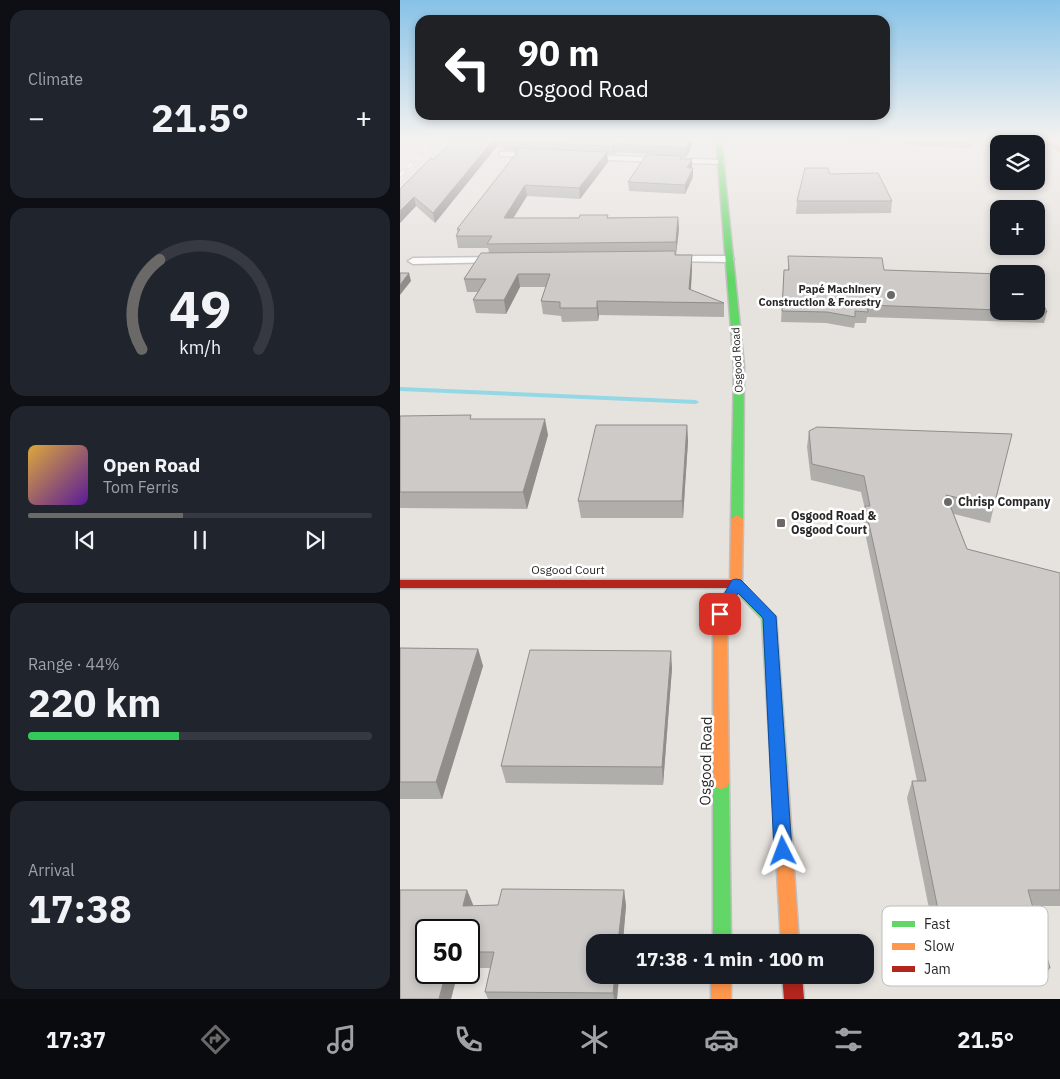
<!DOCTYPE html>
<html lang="en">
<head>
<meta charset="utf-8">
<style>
  body { margin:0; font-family:"IBM Plex Sans",sans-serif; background:#20242c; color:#f1f3f6; height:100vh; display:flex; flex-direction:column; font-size:19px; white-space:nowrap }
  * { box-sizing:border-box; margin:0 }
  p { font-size:16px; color:#9ea1a6 }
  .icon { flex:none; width:28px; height:28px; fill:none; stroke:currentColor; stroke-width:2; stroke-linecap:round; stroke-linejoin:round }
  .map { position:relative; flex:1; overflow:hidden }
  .panel { display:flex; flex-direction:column; gap:10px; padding:10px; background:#0d0f14; width:400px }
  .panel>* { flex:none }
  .top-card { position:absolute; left:15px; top:15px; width:475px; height:105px; border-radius:15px; box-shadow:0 2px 8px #0003; background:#202124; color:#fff; overflow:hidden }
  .buttons { position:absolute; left:590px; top:135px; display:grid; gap:10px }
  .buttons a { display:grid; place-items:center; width:55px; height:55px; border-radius:10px; background:#171b24; box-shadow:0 2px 8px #0003; font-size:25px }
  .speed { position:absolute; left:15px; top:919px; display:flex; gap:10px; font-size:25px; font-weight:700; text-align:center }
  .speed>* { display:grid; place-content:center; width:65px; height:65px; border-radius:50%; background:#171b24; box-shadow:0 2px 8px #0003; line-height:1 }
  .speed .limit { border:2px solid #111; border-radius:8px; background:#fff; color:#111 }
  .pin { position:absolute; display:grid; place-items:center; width:42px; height:42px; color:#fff; margin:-21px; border-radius:10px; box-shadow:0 2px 8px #0006 }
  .me { position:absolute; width:55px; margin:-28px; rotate:357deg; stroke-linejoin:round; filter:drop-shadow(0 0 4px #0008) }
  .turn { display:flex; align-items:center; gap:18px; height:105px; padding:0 20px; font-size:22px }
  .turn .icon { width:65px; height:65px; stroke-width:2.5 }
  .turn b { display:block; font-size:35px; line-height:42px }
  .big { font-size:38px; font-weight:800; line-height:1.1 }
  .panel .widget { flex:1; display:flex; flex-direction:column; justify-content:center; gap:8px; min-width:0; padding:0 18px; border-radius:15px; background:#20242c }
  .panel .dial { align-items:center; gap:0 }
  .dial svg { height:130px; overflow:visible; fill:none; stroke:#363941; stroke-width:7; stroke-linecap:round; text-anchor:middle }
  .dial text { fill:#f1f3f6; stroke:none }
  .song { display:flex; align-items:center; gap:15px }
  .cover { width:60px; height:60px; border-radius:8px; background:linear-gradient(135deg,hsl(40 70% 55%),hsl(270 70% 35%)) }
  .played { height:5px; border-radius:2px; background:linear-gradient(90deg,#6a6968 45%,#363941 45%) }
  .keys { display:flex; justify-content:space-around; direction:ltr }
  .heat { display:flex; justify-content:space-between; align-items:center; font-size:28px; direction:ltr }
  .charge { height:8px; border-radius:4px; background:linear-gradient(90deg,#34c759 44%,#363941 0) }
  .trip { position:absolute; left:186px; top:934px; width:288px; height:50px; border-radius:15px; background:#171b24; box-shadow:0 2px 8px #0003; font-weight:800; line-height:50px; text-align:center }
  .tab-bar { display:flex; height:80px; justify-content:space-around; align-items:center; background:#090b0e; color:#9ea1a6 }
  .tab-bar .icon { width:35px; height:35px }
  .tab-bar .on { color:#6a6968 }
  .tab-bar b { font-size:22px; color:#f1f3f6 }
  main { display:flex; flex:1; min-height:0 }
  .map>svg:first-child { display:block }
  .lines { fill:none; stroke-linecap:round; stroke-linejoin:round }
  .stream { fill:#95d8e5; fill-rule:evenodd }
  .street-casing { stroke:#c0bfbf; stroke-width:3 }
  .fast-casing { stroke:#c0bfbf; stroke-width:3 }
  .slow-casing { stroke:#c0bfbf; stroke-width:3 }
  .jam-casing { stroke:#c0bfbf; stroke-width:3 }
  .street { fill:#fbfbfa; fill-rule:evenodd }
  .fast { fill:#63d668; fill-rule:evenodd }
  .slow { fill:#ff974d; fill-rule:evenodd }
  .jam { fill:#b3261e; fill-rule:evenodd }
  .rail-casing { stroke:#dddcdd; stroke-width:3 }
  .rail { stroke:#fff; stroke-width:2; stroke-dasharray:5.5; stroke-linecap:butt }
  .wall { fill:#b0aeab }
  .shaded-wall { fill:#908d8b }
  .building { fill:#cdcac7; stroke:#908d8b }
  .route { fill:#1a73e8; stroke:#114b97 }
  .poi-dot { fill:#6a6968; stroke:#fff; stroke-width:2 }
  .labels { text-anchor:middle; stroke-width:5; stroke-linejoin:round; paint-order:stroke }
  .far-poi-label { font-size:11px; font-weight:bold; fill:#282828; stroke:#fff; text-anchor:end }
  .far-street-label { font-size:11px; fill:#282828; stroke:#fff }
  .poi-label { font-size:12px; font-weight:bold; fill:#282828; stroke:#fff; text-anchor:start }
  .street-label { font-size:12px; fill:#282828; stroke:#fff }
  .near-street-label { font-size:15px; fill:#282828; stroke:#fff }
  .key { fill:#fff; stroke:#bebebe; stroke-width:1 }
  .key-label { font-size:14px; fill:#282828 }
</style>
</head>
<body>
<main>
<section class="panel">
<div class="widget"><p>Climate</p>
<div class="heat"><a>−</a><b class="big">21.5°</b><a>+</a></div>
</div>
<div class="widget dial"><svg viewBox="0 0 100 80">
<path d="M14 69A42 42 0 1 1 86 69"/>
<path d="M14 69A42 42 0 0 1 25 14" stroke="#6a6968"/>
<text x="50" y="56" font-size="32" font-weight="700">49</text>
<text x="50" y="72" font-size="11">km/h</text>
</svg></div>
<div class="widget">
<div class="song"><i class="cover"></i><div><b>Open Road</b><p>Tom Ferris</p></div></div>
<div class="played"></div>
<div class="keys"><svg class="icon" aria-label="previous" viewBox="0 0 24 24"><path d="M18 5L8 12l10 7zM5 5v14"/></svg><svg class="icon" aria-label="pause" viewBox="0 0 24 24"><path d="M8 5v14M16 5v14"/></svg><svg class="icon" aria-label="next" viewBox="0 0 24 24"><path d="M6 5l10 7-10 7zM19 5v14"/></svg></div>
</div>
<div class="widget"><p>Range · 44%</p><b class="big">220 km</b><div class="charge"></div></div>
<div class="widget"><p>Arrival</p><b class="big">17:38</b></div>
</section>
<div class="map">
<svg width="660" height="999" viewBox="0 0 660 999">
  <rect width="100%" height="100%" fill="#e6e2de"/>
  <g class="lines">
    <path class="stream" d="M0 387 296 400 299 402 296 404 0 391Z"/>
    <defs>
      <g id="street">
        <path d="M100 152 136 153 140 155 136 157 103 156H100Z"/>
        <path d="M185 155 321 160 325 162 321 164 182 159 181 157Z"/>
        <path d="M270 256H329L334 259 329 262 266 261V257Z"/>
        <path d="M98 257 103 260 102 262 13 264 8 261 13 258Z"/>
      </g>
      <g id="fast">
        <path d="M316 138H321L344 367 343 519 337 523 331 519 334 367Z"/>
        <path d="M336 580 340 581 376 617 387 767 385 772 379 774 373 772 371 767 362 619 332 587 330 584 332 581Z"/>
        <path d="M321 775 327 777 329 782 331 942H313V782L315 777Z"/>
      </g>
      <g id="slow">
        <path d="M640 138H645L660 147V151Z"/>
        <path d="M337 515 343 519 342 584 327 614 329 782 327 787 321 789 315 787 313 782V614L330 584 331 519Z"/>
        <path d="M379 760 385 762 387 767 399 942H381L371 767 373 762Z"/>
        <rect x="311" y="975" width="20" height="24"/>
      </g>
      <g id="jam">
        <path d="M0 580H336L340 581 342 584 340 587 336 588H0Z"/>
        <path d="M382 975H402L404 999H384Z"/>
      </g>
    </defs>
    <use href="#street" class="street-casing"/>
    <use href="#fast" class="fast-casing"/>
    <use href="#slow" class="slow-casing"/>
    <use href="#jam" class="jam-casing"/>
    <use href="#street" class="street"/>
    <use href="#fast" class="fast"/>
    <use href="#slow" class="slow"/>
    <use href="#jam" class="jam"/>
    <defs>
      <g id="rail">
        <path d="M0 143 6 138"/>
        <path d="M0 175 38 138"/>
      </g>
    </defs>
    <use href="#rail" class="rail-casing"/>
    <use href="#rail" class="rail"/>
  </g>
  <g class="wall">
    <path d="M56 138H291L292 146 286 157H282V159L292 168H293V177L285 194 229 191 228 182 258 155 215 152 214 154H207L208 162 180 199 127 196 113 218 278 217 279 229 276 254 292 267 291 290 324 303V317L199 315 198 321 162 322 161 316 143 314 141 301 146 287H120L106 314 76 313 73 300 78 292H67L64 279 89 252 88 248H58L56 236 57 233V229L115 155 114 151 105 150 98 145 35 223 16 206 0 223V189L33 160Z"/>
    <path d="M451 138H474L473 143H453Z"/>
    <path d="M502 138H572L574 140 572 148 507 145Z"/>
    <path d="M430 174 492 201 491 213 396 214 397 201Z"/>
    <path d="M388 256 484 270 599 274V311L647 312 644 323 467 317 466 323H455L454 328 426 323 381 322 384 270H388Z"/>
    <path d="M0 416 72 419 148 435 127 509 0 508Z"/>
    <path d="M287 425 288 441 283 518H181L178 501Z"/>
    <path d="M409 431 594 506 590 523 554 514 567 549 660 573V906H633L650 968 642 983 544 984 507 798 512 781H517L463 523 465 509 461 492 411 480 407 447Z"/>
    <path d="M0 648 78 649 83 666 42 799H0Z"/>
    <path d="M272 668 263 785 106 783 101 766Z"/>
    <path d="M67 890 73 906 98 905 224 890 226 906 217 999H88L85 992 90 968H69V930L26 972H58L51 999H0Z"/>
  </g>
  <g class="shaded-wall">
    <path d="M95 138H96L98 145 35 223 33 213Z"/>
    <path d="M291 138 292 146 286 157V148Z"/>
    <path d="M214 144 215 152 214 154 213 146Z"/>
    <path d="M207 152 208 162 180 199 179 188Z"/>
    <path d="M292 159V168H287Z"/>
    <path d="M293 168V177L285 194V185Z"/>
    <path d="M125 185 127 196 106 230 104 218Z"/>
    <path d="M14 197 16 206 0 223V211Z"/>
    <path d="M278 217 279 229 276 254V242Z"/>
    <path d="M292 255V267L290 303 289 289Z"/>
    <path d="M9 273 11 281 0 295V285Z"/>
    <path d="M118 274 120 287 106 314 104 300Z"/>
    <path d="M197 301 199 315 198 321 197 308Z"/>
    <path d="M145 419 148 435 127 509 123 492Z"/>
    <path d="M287 425 288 441 283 518 282 501Z"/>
    <path d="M78 649 83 666 42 799 36 782Z"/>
    <path d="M271 651 272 668 263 785 262 767Z"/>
    <path d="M67 890 74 907 63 906Z"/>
    <path d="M224 890 226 906 223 942H218Z"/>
    <path d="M46 972H58L51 999H39Z"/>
    <path d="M215 975H219L217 999H214L213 993Z"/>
  </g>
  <g class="building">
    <path d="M56 138H95L33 213 14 197 0 211V189L31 158 33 160Z"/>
    <path d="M98 138H291L286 148 214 144 213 146 103 142Z"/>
    <path d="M528 138H572L574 140Z"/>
    <path d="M114 148 207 152 179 188 125 185 104 218H179L180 215H208L207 218 278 217 276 242 87 244 92 236H56L60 229H57L118 151Z"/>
    <path d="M246 155 282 156 280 159H292L287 168H293L285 185 228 182Z"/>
    <path d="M405 168H428L430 174 478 173 492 201H397Z"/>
    <path d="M275 251V255H292L289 289 324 303 197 301V308H160V302L141 301 150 274H118L104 300H73L86 279H64L81 253Z"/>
    <path d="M388 256 482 258 484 270 601 274H599V310L467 305 468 312 455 311V317L427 312 382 311 384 270H389Z"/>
    <path d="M0 273H9L0 285Z"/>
    <path d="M636 289 647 312 636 311Z"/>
    <path d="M71 415 70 419H145L123 492H0V416Z"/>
    <path d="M196 425H287L282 501H178Z"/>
    <path d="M417 427 612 434 594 506 546 495 567 549 660 573V890H628L650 968 550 969 512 781H526L465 506H470L464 476 412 464 409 431Z"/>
    <path d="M0 648 78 649 36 782H0Z"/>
    <path d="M130 650 271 651 262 767 101 766Z"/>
    <path d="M102 889 224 890 218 942H195V975H215L213 993 85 992 94 952H69V930H26V972H46L39 999H0V890H67L63 906 98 905Z"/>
  </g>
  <linearGradient id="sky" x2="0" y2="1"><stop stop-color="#87c2e7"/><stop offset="0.5" stop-color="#f4f2f0"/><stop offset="1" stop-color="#f4f2f0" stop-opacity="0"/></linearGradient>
  <rect width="660" height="278" fill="url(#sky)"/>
  <path class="route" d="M336 579 341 580 376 616 392 851 389 857 383 859 377 857 374 851 363 618 338 593 325 617 320 619 313 614 332 580Z"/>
  <g class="poi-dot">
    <circle cx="491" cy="295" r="5"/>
    <circle cx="548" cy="502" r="5"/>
    <rect x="376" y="518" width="10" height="10" rx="2.5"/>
  </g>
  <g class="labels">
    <g class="far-poi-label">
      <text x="481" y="293">Papé Machinery<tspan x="481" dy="13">Construction &amp; Forestry</tspan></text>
    </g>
    <g class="far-street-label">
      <text transform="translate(337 360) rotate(-93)" y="4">Osgood Road</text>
    </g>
    <g class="poi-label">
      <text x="558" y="506">Chrisp Company</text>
      <text x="391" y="520">Osgood Road &amp;<tspan x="391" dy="14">Osgood Court</tspan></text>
    </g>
    <g class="street-label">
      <text x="168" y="574">Osgood Court</text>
    </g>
    <g class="near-street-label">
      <text transform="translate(306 761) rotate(-89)" y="5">Osgood Road</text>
    </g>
  </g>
  <rect x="482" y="906" width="166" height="80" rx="8" class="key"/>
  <rect x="492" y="921" width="23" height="6" fill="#63d668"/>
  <rect x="492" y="943" width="23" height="7" fill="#ff974d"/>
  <rect x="492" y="966" width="23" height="6" fill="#b3261e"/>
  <g class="key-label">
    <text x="524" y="929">Fast</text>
    <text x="524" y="951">Slow</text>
    <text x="524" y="974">Jam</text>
  </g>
</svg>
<div class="buttons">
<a><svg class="icon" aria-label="layers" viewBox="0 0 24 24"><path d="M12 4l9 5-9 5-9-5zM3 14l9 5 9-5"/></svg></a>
<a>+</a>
<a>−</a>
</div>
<div class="speed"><div class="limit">50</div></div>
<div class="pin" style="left:320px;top:614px;background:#d93025"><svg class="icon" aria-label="arrive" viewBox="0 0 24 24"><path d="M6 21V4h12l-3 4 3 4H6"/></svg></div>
<svg class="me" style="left:383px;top:851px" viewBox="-20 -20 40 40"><path d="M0-17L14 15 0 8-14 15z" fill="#1a73e8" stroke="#fff" stroke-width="4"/></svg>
<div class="trip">17:38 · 1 min · 100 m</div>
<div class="top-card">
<div class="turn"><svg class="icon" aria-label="left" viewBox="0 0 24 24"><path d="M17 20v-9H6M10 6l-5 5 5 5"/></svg><div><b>90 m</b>Osgood Road</div></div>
</div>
</div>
</main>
<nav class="tab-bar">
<b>17:37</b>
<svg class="icon on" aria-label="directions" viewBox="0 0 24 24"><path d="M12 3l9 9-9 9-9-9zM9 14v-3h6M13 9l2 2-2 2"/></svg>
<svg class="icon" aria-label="music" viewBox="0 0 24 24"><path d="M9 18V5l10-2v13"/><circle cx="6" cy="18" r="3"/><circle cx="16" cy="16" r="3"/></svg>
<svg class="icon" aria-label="phone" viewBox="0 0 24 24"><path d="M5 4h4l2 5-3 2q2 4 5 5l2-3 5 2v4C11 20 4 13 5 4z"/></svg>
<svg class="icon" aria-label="climate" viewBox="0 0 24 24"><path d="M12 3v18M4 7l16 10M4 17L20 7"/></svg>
<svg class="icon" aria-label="car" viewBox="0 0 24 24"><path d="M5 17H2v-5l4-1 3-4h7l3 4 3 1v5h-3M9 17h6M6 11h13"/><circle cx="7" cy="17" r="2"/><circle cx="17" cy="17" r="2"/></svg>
<svg class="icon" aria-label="filters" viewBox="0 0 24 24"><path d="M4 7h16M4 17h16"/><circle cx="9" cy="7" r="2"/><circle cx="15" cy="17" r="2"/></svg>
<b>21.5°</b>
</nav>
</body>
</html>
